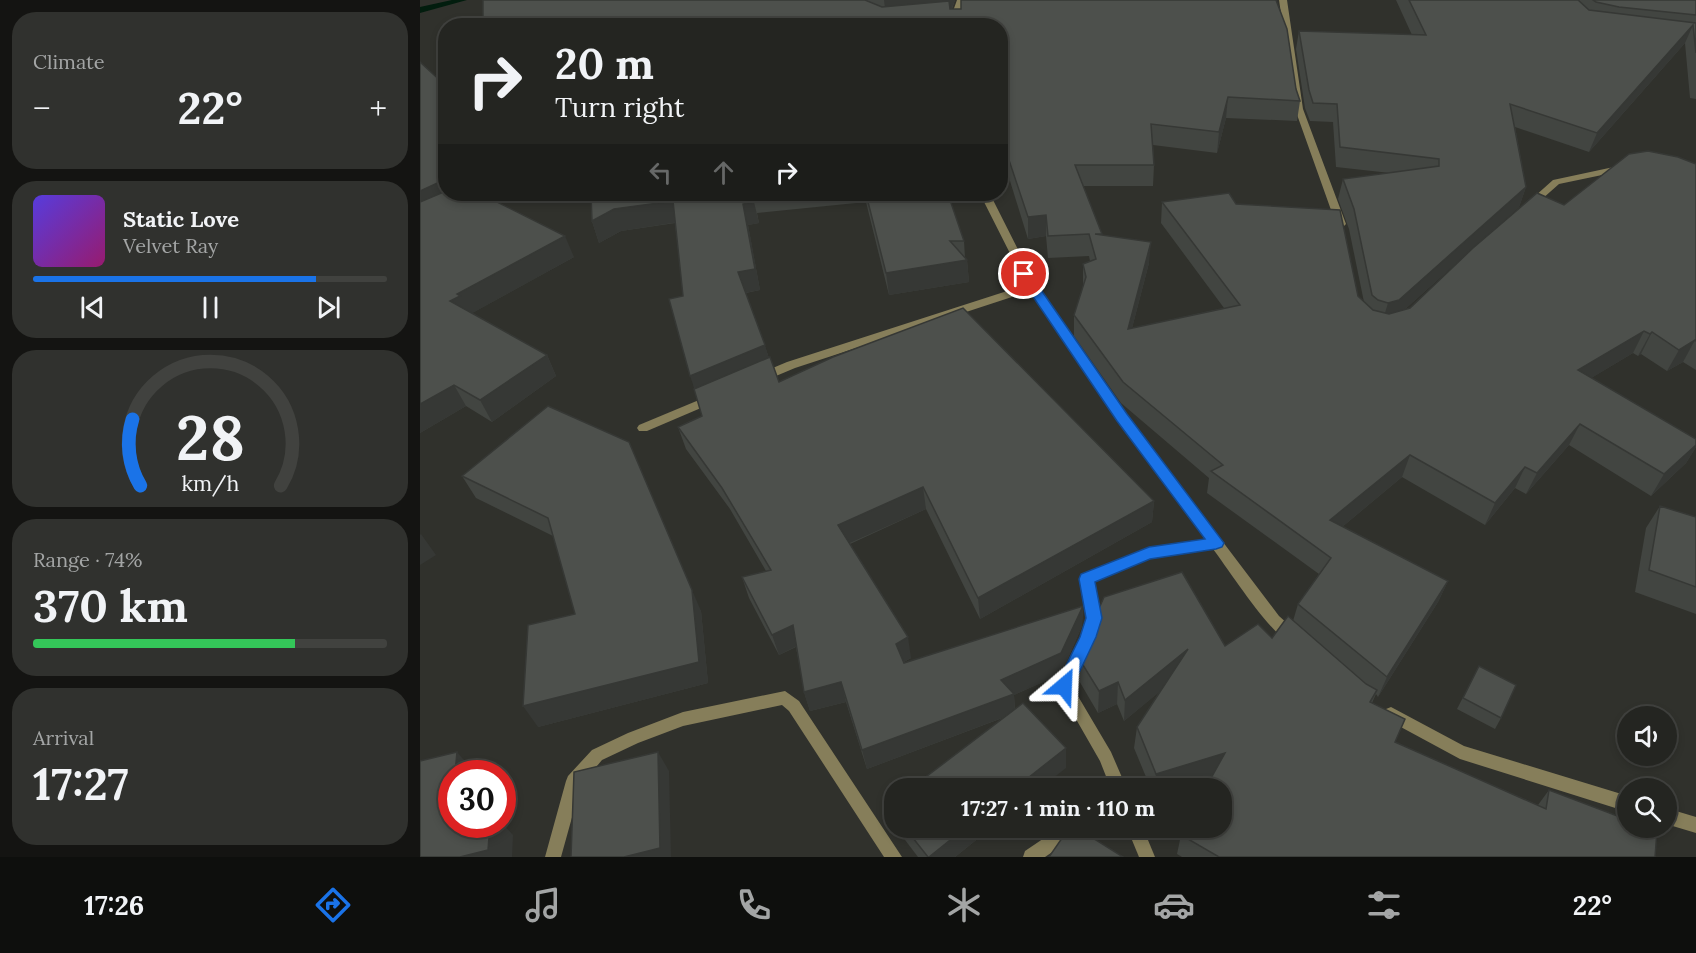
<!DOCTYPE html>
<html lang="en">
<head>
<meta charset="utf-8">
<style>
  body { margin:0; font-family:Lora,serif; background:#30312e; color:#f1f3f6; height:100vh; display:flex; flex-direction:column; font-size:22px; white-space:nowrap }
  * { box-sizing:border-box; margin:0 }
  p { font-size:20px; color:#a3a5a5 }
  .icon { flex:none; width:33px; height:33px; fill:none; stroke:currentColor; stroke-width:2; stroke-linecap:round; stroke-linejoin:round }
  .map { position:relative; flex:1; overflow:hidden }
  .side { display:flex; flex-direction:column; gap:12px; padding:12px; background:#141412; width:420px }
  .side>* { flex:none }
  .top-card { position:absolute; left:18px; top:18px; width:570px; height:183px; border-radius:24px; box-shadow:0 3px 9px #0003,0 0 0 2px #41423f; background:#242521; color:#f1f3f6; overflow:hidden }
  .fabs { position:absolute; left:1197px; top:706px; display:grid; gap:12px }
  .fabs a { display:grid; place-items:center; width:60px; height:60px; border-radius:50%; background:#242521; box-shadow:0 3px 9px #0003,0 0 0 2px #41423f; font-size:30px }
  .speed { position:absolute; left:18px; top:760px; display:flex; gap:12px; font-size:30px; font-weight:700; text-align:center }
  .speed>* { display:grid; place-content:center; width:78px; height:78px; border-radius:50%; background:#242521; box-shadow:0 3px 9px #0003,0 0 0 2px #41423f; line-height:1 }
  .speed .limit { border:9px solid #d22; background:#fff; color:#111 }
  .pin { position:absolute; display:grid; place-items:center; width:51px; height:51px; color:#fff; margin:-26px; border:3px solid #fff; border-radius:50%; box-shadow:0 2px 6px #0007 }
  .me { position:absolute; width:66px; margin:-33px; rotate:26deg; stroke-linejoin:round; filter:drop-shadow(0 0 4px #0008) }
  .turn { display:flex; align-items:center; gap:21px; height:126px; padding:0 18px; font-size:27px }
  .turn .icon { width:78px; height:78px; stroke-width:2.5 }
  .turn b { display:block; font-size:42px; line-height:51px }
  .lanes { display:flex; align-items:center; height:57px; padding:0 18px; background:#0003; justify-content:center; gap:30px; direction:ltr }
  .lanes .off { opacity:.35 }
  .big { font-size:45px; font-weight:700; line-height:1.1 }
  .side .card { flex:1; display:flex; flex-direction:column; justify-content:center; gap:9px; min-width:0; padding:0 21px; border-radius:24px; background:#30312e }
  .side .dial { align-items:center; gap:0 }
  .dial svg { height:156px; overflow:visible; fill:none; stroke:#41423f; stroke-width:7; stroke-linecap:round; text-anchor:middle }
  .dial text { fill:#f1f3f6; stroke:none }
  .song { display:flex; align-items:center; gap:18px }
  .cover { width:72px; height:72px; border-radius:9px; background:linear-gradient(135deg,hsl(250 70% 55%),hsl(320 70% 35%)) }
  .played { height:6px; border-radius:3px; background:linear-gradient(90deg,#1a73e8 80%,#41423f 80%) }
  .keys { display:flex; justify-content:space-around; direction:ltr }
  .heat { display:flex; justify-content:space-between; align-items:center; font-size:33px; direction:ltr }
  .charge { height:9px; border-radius:4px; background:linear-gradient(90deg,#34c759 74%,#41423f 0) }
  .trip { position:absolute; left:464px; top:778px; width:348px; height:60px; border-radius:24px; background:#242521; box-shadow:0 3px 9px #0003,0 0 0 2px #41423f; font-weight:700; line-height:60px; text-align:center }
  .tabs { display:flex; height:96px; justify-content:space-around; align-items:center; background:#0e0f0d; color:#a3a5a5 }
  .tabs .icon { width:42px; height:42px }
  .tabs .selected { color:#1a73e8 }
  .tabs b { font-size:27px; color:#f1f3f6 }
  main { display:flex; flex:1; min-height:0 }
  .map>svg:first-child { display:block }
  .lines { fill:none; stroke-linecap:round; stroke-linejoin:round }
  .stream { fill:#021d0e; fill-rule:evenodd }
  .minor { fill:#867e5a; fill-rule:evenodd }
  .wall { fill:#424541 }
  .shaded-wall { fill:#363835 }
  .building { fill:#4d504c; stroke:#363835; stroke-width:1.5 }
  .route { fill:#1a73e8; stroke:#114b97; stroke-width:1.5 }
</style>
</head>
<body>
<main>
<section class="side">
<div class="card"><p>Climate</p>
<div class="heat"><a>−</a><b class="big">22°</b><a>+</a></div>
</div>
<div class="card">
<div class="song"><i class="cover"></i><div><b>Static Love</b><p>Velvet Ray</p></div></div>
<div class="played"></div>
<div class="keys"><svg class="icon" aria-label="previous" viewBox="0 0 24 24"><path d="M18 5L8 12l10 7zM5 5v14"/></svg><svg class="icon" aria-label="pause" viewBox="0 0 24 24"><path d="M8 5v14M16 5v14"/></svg><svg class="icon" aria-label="next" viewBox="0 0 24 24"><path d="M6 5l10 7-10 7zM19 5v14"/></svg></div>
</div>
<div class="card dial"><svg viewBox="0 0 100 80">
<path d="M14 69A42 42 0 1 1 86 69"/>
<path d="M14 69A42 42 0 0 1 10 35" stroke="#1a73e8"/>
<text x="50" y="56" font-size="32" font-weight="700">28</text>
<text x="50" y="72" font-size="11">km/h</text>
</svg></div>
<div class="card"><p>Range · 74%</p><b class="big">370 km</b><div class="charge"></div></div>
<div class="card"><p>Arrival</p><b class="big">17:27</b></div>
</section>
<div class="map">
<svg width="1276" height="857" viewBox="0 0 1276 857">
  <rect width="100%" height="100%" fill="#30312c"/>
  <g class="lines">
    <path class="stream" d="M32 0H47L0 13V7Z"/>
    <g class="minor">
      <path d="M537 0H545L540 14 541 26H533L532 14Z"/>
      <path d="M859 0H867L883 109 926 224 924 226H918L916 224 875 109Z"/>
      <path d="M1203 165 1206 166V170L1139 184 1113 207H1107L1105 205 1133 180Z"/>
      <path d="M560 194H570L617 287 706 414 859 616 878 633 880 637 878 641C874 643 873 644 869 642 848 631 809 570 793 549L731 558 674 582 681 618 675 637 652 686 691 752 707 789H691L680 761 637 686 661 637 667 618 660 579 662 575 729 548 786 539 698 420 610 291 375 368 344 381 340 382 334 378 336 375 367 362 606 285Z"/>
      <path d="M291 395 295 396 297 399 295 402 227 431H219L217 428 219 425Z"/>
      <path d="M365 691 379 701 482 857H464L369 711 362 705 263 726 218 743 182 760 161 785 141 857H125L146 781 148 776 172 750 208 733 263 712Z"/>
      <path d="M971 707 1044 746 1208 796V812L1040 759 966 719 963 714 966 709Z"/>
      <path d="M1246 808 1276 817V833L1246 824Z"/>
      <path d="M639 828H661L659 834 625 857H603L605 851Z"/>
      <path d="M707 828H723L735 857H719Z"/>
    </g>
  </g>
  <g class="wall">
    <path d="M63 0H535L532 9 876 89 880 101 877 121 806 118 797 153 733 145 734 165 733 186H663L682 235 729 263 712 328 804 308 741 223 742 202 816 204 938 296 944 302 929 229 918 199 923 179 970 173 916 167 913 122 890 121 885 108 876 49 879 31 992 35 976 0H1276V99L1270 98 1265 43 1169 152 1095 127 1106 187 1099 207 984 310 990 308 1144 205 1276 164V370L1263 362 1247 371 1221 354 1218 356 1213 353 1171 378 1276 439V447L1266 463 1231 496 1149 445 1106 494 1095 488 1065 525 982 477 922 527 1028 581 1018 602 958 697 956 694 952 703 975 742 1118 805 1129 790 1235 857H762L757 854 761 835 793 776 751 789H731L714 748 717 727 740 691 704 721 697 704 678 713 658 679V657L805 646 852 638 873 621 878 604 899 574 787 493 789 478 701 403 654 336V315L663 288V264L670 261 669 256 628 258 626 236 608 239 590 181Z"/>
    <path d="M0 62 26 194 154 257 52 313 127 355 136 376 72 422 46 406 0 433Z"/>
    <path d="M171 194H528L544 241 545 258 547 260 549 282 469 295 446 202 337 213 339 223 328 225 340 290 326 293 349 358 359 382 734 501 732 522 560 619 506 509 430 544 491 658 484 662V663L663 606 662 626 641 674 594 695 595 710 646 768 585 717 447 769 426 702 390 711 384 692 376 647 359 655 329 598 322 577 346 571 310 509 266 449 258 427 282 416 274 388 255 223 201 231 179 243 172 221Z"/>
    <path d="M128 406 281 611 288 683 118 727 155 614 133 536 56 498 42 476Z"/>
    <path d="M1240 506 1276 517V614L1215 592 1226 528Z"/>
    <path d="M1059 666 1081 718 1075 729 1037 709Z"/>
    <path d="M474 801V826L468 806Z"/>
    <path d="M476 828H571L535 857H498Z"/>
  </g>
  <g class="shaded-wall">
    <path d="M464 0H535L531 10 466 18Z"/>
    <path d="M1273 25 1265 43 1169 152 1177 133Z"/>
    <path d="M808 97 806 118 797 153 799 132Z"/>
    <path d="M589 160 590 181 580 182V161Z"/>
    <path d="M26 170V194L0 217V191L18 173Z"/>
    <path d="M1106 187 1099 207 973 320 962 323 968 303Z"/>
    <path d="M253 201 259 222 201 231 179 243 172 221 194 209Z"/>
    <path d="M334 202 339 223 328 225 340 290 324 293 318 272 323 204Z"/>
    <path d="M626 215V236L608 239V217Z"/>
    <path d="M145 236 154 257 49 315 30 301 37 294Z"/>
    <path d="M731 242 729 263 706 351 708 329Z"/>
    <path d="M547 260 549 282 469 295 466 273Z"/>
    <path d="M1224 331 1213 353 1148 392 1158 370Z"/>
    <path d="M1232 332 1221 354 1218 356 1230 334Z"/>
    <path d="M1275 340 1263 362 1247 371 1259 350Z"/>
    <path d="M345 345 351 366 278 398 270 376Z"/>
    <path d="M127 355 136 376 72 422 60 400Z"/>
    <path d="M34 385 46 406 0 433V404Z"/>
    <path d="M1160 424 1149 445 1106 494 1117 473Z"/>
    <path d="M1276 445V447L1266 463 1231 496 1244 474Z"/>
    <path d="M990 455 982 477 904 542 910 520Z"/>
    <path d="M1105 467 1095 488 1065 525 1075 503Z"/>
    <path d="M503 487 506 509 423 546 418 525Z"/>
    <path d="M734 501 732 522 560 619 558 598Z"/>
    <path d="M1 534 16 555 0 565V535Z"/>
    <path d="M1028 581 1018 602 958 697 967 677Z"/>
    <path d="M272 590 281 611 288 683 118 727 103 706Z"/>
    <path d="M663 606 662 626 641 674 594 695 595 713 447 769 442 750Z"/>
    <path d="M373 625 379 645 359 655 352 635Z"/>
    <path d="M488 637 491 658 480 664 476 644Z"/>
    <path d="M768 649 765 671 704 721 705 700Z"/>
    <path d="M421 682 426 702 390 711 384 692Z"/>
    <path d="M698 682 697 704 678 713 679 691Z"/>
    <path d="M646 748V768L619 789H594Z"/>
    <path d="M37 752 56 774H35Z"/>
    <path d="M238 752 249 771 251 857H204Z"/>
    <path d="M805 753 800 773 751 789H734L736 774Z"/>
    <path d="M82 823 93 835 92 857H40L70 825H82Z"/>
    <path d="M545 828H571L535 857H509Z"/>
  </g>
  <g class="building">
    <path d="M63 0H445L462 7 529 1 530 9H541V0H856L867 29 876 89 880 101 808 97 799 132 731 124 734 165H655L682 234H675L731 242 708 329 820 305 742 202 809 193 816 204 920 210 938 296 953 310 969 314 990 308 1053 248 1117 193 1144 205 1209 154 1228 151 1258 157 1276 164V341L1275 340 1259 350 1232 332 1230 334 1224 331 1158 370 1276 439V445L1244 474 1160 424 1117 473 1105 467 1075 503 990 455 910 520 1028 581 967 677 878 604 911 558 791 471 803 465 703 382 654 315 666 277 663 264 676 259 669 234 628 236 626 215 608 217 589 160 580 161V26H168V23L153 26H63Z"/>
    <path d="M989 0H1158L1169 10 1276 23V53L1273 25 1177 133 1090 104 1106 187 979 300 968 303 958 300 952 295 934 209 923 179 1019 166V159L920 147 917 104 893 103 889 90 879 31 1006 35Z"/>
    <path d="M1173 0H1276V15L1199 7 1176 2Z"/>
    <path d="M0 62 26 86V170L18 173 26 176V179L0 191Z"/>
    <path d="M26 191V194H61L145 236 37 294 40 296 30 301 127 355 60 400 34 385 0 404V202Z"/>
    <path d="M171 194H332L334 202 323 204 335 269 318 272 345 345 270 376 249 299 263 296 253 201 194 209 172 221Z"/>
    <path d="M446 194H528L544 241H530L547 260 466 273Z"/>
    <path d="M543 308 734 501 558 598 503 487 418 525 488 637 476 644 484 663 663 606 641 653 581 680 594 694 442 750 421 682 384 692 373 625 352 635 322 577 351 570 302 488 258 427 282 416 274 389 350 357 359 382 413 357Z"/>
    <path d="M128 406 209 442 272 590 279 662 103 706 108 625 155 614 128 518 42 476Z"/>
    <path d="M1240 506 1276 517V587L1229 570Z"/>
    <path d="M762 572 805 646 838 624 852 638 868 616 946 684 957 690 950 702 985 719 975 742 1126 809 1129 790 1208 820V828H1230L1237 831 1235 857H799L761 835 764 828H801V789H785L805 753 736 774 717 727 768 649 705 700 698 682 679 691 658 657 684 597Z"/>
    <path d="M1059 666 1096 685 1081 718 1043 698Z"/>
    <path d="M603 703 646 748 594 789H490Z"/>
    <path d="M37 752 35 774H32V825H70L68 850 40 857H0V761Z"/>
    <path d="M238 752 240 848 204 857H151L154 772Z"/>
    <path d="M474 801V813L468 806Z"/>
    <path d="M485 828H545L509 857H508Z"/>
    <path d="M649 828H657L703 857H629Z"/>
  </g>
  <path class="route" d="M604 270 608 271 707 414 804 543 802 547 796 549 730 559 675 582 682 618 676 637 650 692 644 694 638 692 636 686 660 637 666 618 659 579 661 574 729 547 785 539 697 421 599 276V271Z"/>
</svg>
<div class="fabs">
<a><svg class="icon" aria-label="sound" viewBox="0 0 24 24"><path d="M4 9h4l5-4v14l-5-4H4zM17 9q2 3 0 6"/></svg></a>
<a><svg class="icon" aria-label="search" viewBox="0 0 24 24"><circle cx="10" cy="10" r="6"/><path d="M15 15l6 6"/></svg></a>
</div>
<div class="speed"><div class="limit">30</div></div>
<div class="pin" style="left:604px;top:274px;background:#d93025"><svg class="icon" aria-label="arrive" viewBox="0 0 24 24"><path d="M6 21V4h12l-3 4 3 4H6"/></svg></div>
<svg class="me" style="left:644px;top:686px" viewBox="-20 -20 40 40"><path d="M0-17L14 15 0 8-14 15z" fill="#1a73e8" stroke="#fff" stroke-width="4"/></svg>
<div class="trip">17:27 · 1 min · 110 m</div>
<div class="top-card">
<div class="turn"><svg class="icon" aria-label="right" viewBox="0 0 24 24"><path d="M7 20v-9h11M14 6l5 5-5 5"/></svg><div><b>20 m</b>Turn right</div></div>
<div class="lanes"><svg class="icon off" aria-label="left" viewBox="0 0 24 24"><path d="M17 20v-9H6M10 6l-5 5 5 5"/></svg><svg class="icon off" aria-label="ahead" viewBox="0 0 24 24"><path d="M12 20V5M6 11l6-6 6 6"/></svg><svg class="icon" aria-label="right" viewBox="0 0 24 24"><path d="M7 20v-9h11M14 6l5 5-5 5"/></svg></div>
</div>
</div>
</main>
<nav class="tabs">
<b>17:26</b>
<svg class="icon selected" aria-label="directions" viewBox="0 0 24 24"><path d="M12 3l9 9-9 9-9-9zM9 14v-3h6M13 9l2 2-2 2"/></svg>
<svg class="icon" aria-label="music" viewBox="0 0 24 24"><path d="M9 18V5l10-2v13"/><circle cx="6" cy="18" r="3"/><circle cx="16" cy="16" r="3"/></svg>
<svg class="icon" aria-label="phone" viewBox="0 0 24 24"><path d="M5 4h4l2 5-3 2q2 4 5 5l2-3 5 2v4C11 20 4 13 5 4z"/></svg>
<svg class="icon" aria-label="climate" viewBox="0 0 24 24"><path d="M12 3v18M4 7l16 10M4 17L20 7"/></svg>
<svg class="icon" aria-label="car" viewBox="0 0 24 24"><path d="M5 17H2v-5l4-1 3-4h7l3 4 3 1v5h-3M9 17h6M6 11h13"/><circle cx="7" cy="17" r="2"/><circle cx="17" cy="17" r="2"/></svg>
<svg class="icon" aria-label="filters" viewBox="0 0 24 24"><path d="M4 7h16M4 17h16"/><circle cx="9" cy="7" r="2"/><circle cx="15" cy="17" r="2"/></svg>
<b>22°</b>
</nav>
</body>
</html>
